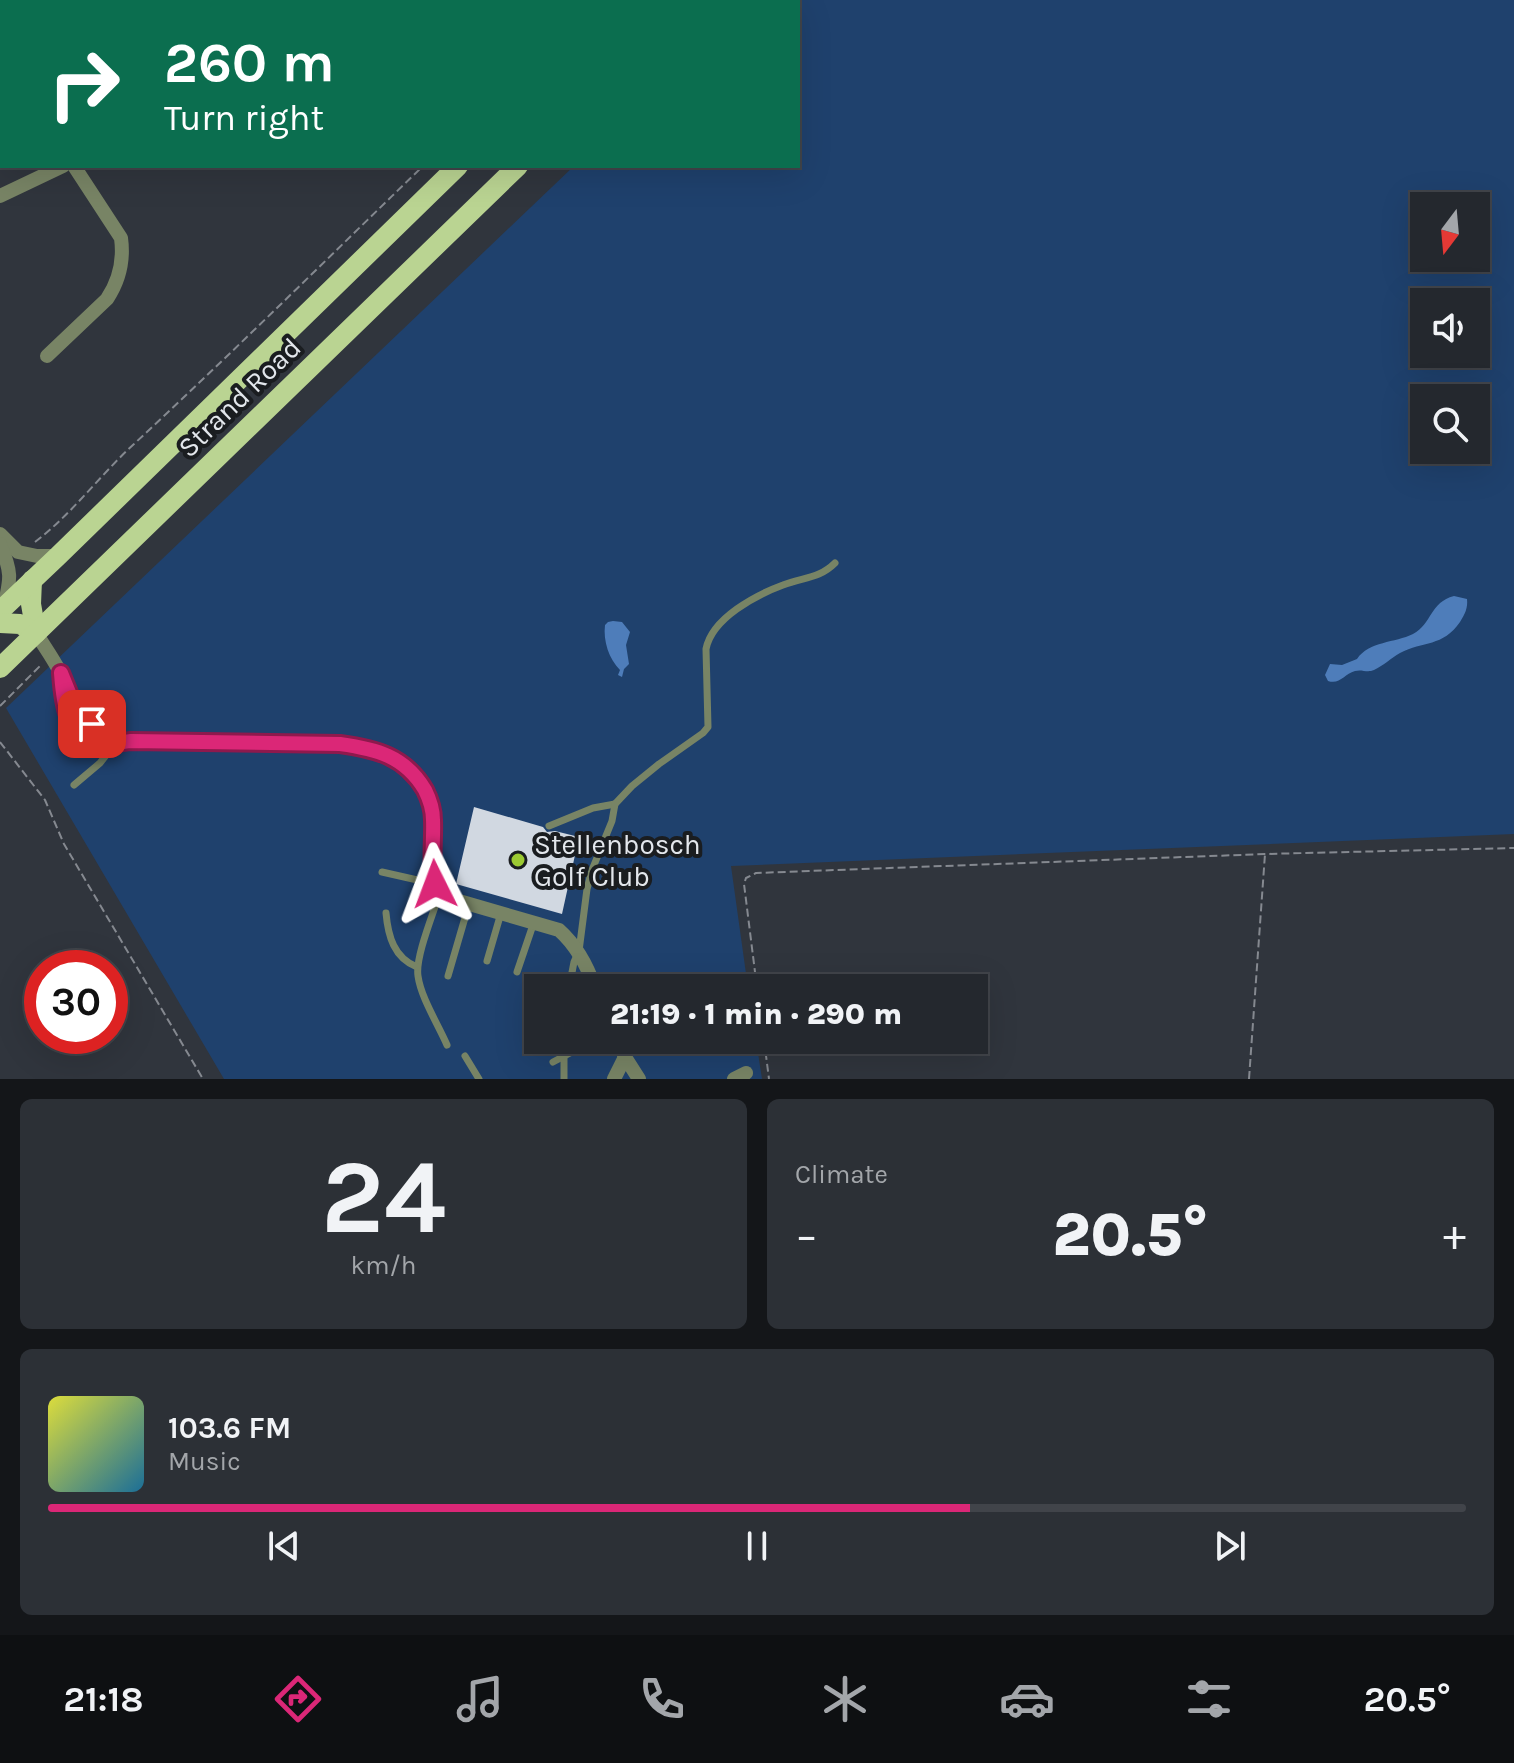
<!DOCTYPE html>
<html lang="en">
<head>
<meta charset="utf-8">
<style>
  body { margin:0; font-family:Karla,sans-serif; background:#2c3036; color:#f1f3f6; height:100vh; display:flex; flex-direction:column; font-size:30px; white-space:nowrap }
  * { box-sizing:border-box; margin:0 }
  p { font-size:26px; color:#a3a6aa }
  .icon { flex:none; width:44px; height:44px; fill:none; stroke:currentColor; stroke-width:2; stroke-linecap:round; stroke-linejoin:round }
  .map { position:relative; height:1079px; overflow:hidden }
  .panel { display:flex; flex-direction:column; gap:20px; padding:20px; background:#141619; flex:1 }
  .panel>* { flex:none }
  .banner { position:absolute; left:0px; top:0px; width:800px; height:168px; box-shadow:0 8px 32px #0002,0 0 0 2px #41444a; background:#0b6e4f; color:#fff; overflow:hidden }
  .needle { width:52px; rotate:196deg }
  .buttons { position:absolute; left:1410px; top:192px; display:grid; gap:16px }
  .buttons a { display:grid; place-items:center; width:80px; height:80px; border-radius:0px; background:#24282e; box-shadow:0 8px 32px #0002,0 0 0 2px #41444a; font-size:40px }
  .speed { position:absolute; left:24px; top:950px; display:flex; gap:16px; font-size:40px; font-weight:700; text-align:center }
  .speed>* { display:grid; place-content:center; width:104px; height:104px; border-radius:50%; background:#24282e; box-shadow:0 8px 32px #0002,0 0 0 2px #41444a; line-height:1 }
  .speed .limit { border:12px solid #d22; background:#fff; color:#111 }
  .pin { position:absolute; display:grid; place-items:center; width:68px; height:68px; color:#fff; margin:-34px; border-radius:16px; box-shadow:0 4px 12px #0006 }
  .me { position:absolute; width:88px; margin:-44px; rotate:357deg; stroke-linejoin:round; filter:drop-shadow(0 0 6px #0008) }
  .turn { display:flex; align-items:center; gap:28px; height:168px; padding:0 32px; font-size:36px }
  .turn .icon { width:104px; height:104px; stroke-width:2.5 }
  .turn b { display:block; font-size:56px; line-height:68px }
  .big { font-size:60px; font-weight:800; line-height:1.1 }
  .panel .tile { flex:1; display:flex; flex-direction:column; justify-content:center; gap:12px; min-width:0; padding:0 28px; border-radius:12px; background:#2c3036 }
  .panel .dial { align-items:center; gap:0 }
  .dial b { font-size:104px; line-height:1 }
  .song { display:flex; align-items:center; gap:24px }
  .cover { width:96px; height:96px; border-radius:12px; background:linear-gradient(135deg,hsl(60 70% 55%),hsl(200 70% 35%)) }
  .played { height:8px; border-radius:4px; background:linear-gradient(90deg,#db2777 65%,#41444a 65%) }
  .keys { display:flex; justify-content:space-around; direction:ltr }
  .heat { display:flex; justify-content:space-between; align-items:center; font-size:44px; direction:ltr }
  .panel .tiles { flex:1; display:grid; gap:20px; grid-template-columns:1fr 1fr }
  .tile:last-child { grid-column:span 2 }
  .trip { position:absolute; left:524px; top:974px; width:464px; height:80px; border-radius:0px; background:#24282e; box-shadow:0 8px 32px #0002,0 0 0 2px #41444a; font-weight:800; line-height:80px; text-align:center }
  .dock { display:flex; height:128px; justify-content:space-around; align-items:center; background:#0e1012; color:#a3a6aa }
  .dock .icon { width:56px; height:56px }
  .dock .selected { color:#db2777 }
  .dock b { font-size:36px; color:#f1f3f6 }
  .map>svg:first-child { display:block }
  .green { fill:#1f416d; fill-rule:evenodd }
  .water { fill:#4e7dba }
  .building { fill:#d1d8e1 }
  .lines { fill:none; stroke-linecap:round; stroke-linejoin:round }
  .path { stroke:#858990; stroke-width:2; stroke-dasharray:8 4; stroke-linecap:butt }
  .service { stroke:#788465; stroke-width:7 }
  .minor { stroke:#788465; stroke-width:14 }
  .primary { stroke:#bad492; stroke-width:20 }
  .route-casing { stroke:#8e194d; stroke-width:20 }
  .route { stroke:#db2777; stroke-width:14 }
  .poi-dot { fill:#9cca32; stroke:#1a1d20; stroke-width:3 }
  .labels { text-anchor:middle; stroke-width:8; stroke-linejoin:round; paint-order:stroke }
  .street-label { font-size:28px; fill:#e3e7ec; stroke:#1a1d20 }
  .poi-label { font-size:28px; fill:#e3e7ec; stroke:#1a1d20; text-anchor:start }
</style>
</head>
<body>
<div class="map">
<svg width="1514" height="1079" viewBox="0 0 1514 1079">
  <rect width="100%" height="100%" fill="#30353d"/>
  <path class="green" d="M749 0H1514V834L731 866 748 988H538V1040H756L762 1079H224L6 708 574 166H798V2H746ZM1424 206H1476V258H1424ZM1424 302H1476V354H1424ZM1424 398H1476V450H1424Z"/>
  <g class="water">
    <path d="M1454 596 1467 599C1468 608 1465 614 1460 622 1443 647 1423 641 1400 653 1391 658 1383 666 1374 670 1367 673 1362 669 1355 671 1344 674 1340 685 1328 681L1325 675 1330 664 1342 665 1357 659C1369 641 1395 643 1413 634 1432 624 1430 602 1454 596Z"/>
    <path d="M613 621 622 622 630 632 626 645 629 664 624 669 622 677 618 675 620 670C609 659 603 641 605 625L608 622Z"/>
  </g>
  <path class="building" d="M474 807 543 827 547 832 555 831 579 837 562 914 456 884Z"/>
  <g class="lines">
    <g class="path">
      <path d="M600 2 602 0"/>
      <path d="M35 542C72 514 100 475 134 444 232 353 327 259 423 166"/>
      <path d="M0 706 41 665"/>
      <path d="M0 742 45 800 64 844 203 1079"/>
      <path d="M757 988 744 884 746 878 756 873 1265 854 1514 848"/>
      <path d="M764 1040 769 1079"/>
      <path d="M1249 1079 1265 854"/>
    </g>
    <g class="service">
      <path d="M513 0 514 2"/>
      <path d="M569 2 571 0"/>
      <path d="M74 785 100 763 115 744"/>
      <path d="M549 826 593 808 615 804"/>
      <path d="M382 872 435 884"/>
      <path d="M440 892C434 912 415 957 418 976 421 998 438 1024 447 1045"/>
      <path d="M386 913C388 936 394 958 417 967"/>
      <path d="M487 961 501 913"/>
      <path d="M517 972 534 922"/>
      <path d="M448 976 469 904"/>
      <path d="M569 988 574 962 579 951 587 889 592 870 612 821 615 804 632 786 659 764 703 733 708 727 706 649C712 618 756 595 783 585 803 577 819 579 835 563"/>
      <path d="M465 1056 479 1079"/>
      <path d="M553 1062 570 1053 574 1040"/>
      <path d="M564 1079V1058"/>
    </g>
    <g class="minor">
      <path d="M117 2 118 0"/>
      <path d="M310 2V0"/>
      <path d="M0 196 63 166"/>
      <path d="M47 356 107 299C119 281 124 260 121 238L74 166"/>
      <path d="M0 534 18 552 37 556H58"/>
      <path d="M0 544C12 572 11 578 4 607"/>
      <path d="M36 633C44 646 53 658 60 672 78 708 81 726 123 738"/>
      <path d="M61 673C63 699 65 736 98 743 108 745 121 742 131 741L340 744C362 747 386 751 405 765 419 777 430 795 433 813 437 840 420 885 452 899L559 930C577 946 587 965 595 988"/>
      <path d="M618 1040 625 1057 639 1079"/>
      <path d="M614 1079 625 1057"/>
      <path d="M734 1079 746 1073"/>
    </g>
    <g class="primary">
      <path d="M635 2 637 0"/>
      <path d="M698 2 700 0"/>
      <path d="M32 580 31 604 36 633"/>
      <path d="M0 611 58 556 458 166"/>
      <path d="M0 623 20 624 36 633"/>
      <path d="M0 668 518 166"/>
    </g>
  </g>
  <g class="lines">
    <defs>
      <path id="route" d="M92 724 72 700 61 673C63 699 65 736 98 743 108 745 121 742 131 741L340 744C376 749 405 756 425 790 430 800 433 810 433 820 434 841 430 864 435 884"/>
    </defs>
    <use href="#route" class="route-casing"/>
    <use href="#route" class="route"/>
  </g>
  <circle class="poi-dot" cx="518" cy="860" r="8"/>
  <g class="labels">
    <g class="street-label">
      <text transform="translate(239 397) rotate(-44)" y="10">Strand Road</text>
    </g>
    <g class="poi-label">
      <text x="534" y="854">Stellenbosch<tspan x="534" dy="32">Golf Club</tspan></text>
    </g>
  </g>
</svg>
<div class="buttons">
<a><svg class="needle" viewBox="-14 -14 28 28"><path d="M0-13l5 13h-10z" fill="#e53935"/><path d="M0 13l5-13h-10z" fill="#a3a6aa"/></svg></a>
<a><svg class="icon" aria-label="sound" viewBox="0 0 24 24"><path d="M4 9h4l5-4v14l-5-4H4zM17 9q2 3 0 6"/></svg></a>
<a><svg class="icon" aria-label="search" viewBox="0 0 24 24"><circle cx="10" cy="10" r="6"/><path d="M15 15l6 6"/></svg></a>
</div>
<div class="speed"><div class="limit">30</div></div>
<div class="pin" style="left:92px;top:724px;background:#d93025"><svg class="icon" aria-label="arrive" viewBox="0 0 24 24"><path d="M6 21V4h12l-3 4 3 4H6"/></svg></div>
<svg class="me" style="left:435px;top:884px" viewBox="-20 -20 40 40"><path d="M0-17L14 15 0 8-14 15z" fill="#db2777" stroke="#fff" stroke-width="4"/></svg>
<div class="trip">21:19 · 1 min · 290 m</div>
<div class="banner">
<div class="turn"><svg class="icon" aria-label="right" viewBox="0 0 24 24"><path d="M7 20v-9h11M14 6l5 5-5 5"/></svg><div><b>260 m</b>Turn right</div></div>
</div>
</div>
<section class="panel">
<div class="tiles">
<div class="tile dial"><b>24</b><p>km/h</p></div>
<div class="tile"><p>Climate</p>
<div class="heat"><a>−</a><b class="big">20.5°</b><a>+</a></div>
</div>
<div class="tile">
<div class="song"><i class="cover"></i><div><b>103.6 FM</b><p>Music</p></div></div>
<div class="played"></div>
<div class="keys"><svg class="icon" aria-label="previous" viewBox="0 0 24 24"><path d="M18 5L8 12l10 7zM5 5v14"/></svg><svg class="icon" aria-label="pause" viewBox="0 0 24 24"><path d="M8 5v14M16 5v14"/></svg><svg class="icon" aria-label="next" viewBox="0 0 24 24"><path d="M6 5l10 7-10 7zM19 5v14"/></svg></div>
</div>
</div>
</section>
<nav class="dock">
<b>21:18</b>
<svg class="icon selected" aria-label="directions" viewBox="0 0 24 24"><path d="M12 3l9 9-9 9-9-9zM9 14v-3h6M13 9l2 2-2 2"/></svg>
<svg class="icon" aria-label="music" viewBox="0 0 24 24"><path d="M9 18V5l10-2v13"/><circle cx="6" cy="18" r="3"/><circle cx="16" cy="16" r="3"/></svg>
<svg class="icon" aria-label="phone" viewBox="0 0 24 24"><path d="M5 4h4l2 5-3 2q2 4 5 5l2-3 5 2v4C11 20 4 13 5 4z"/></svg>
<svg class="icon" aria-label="climate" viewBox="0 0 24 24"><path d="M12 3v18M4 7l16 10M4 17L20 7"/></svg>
<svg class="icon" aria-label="car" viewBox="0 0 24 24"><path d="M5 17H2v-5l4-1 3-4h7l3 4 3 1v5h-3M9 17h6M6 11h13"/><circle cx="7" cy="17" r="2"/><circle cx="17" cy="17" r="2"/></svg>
<svg class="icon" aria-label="filters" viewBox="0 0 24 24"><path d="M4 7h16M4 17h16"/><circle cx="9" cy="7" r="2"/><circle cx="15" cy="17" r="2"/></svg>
<b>20.5°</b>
</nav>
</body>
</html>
